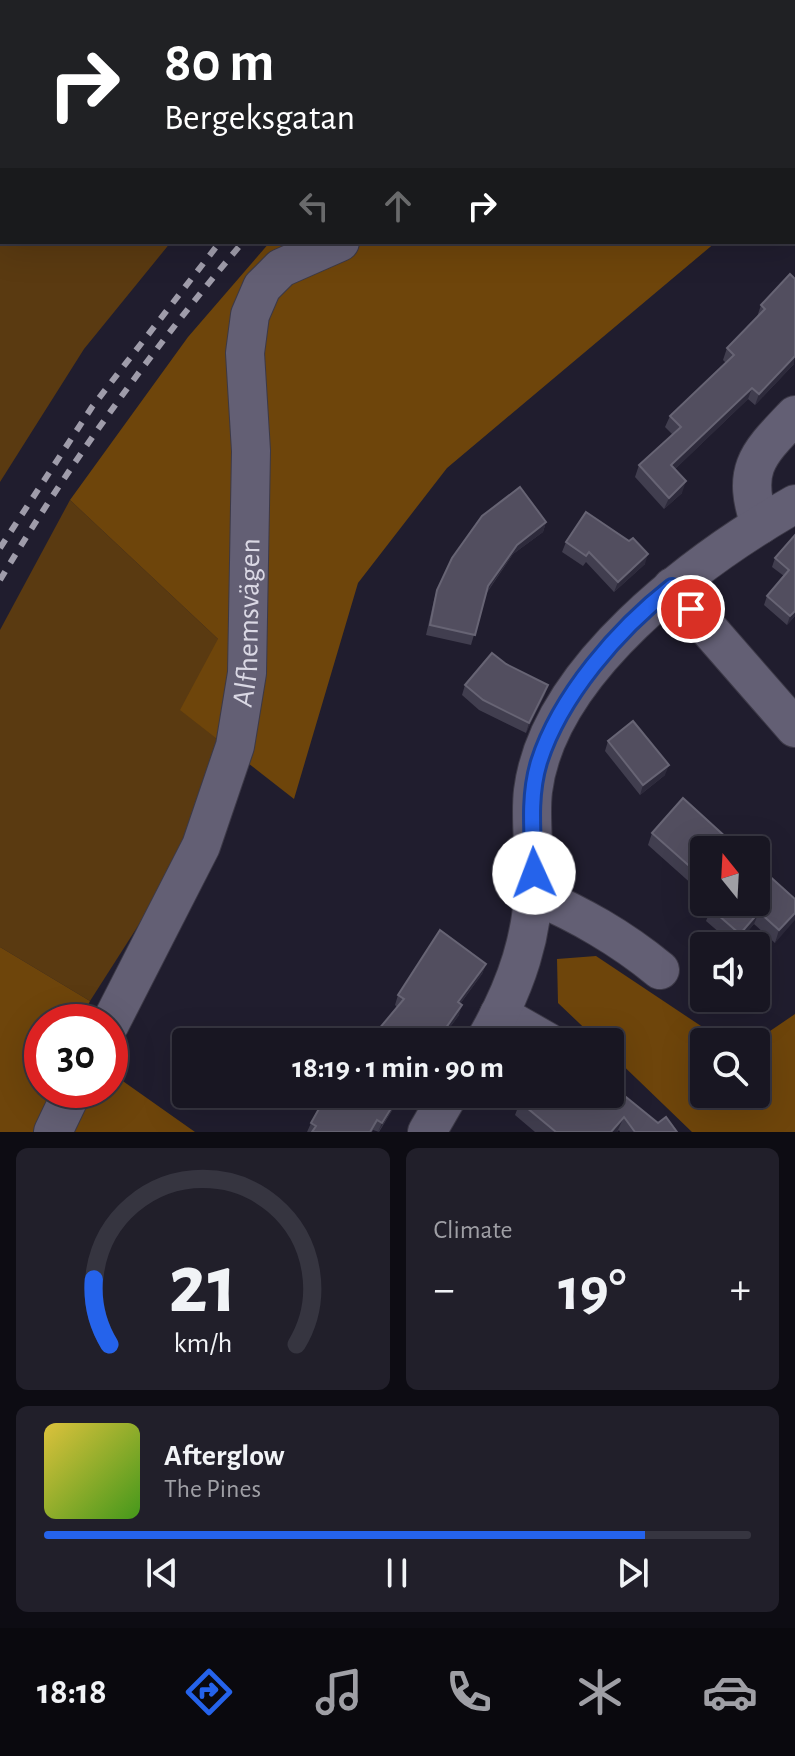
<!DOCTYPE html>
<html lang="en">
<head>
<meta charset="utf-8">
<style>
  body { margin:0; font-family:"Alegreya Sans",sans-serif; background:#211f2a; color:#f1f3f6; height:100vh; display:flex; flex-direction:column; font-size:30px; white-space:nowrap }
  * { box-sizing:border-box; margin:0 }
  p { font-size:26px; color:#9f9fa5 }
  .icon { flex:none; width:44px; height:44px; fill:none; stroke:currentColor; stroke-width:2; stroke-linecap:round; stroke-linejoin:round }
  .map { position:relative; height:1132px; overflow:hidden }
  .details { display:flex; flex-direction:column; gap:16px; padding:16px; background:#0d0c13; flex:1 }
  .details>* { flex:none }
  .guide { position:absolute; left:0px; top:0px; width:796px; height:244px; box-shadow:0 8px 32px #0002,0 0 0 2px #363540; background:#202124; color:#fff; overflow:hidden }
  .needle { width:52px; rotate:342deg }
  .fabs { position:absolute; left:690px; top:836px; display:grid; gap:16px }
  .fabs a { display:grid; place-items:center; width:80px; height:80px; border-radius:8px; background:#181622; box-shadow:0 8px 32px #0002,0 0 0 2px #363540; font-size:40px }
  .speed { position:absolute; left:24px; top:1004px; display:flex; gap:16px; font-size:40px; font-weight:700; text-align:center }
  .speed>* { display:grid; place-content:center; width:104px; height:104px; border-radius:50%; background:#181622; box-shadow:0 8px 32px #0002,0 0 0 2px #363540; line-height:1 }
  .speed .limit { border:12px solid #d22; background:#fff; color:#111 }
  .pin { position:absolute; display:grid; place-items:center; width:68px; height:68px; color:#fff; margin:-34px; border:4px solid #fff; border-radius:50%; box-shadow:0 2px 8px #0007 }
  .me { position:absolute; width:88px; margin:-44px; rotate:358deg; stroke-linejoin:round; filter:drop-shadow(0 0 6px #0008) }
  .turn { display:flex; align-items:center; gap:28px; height:168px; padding:0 32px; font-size:36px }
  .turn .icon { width:104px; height:104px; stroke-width:2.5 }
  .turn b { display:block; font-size:56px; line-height:68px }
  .lanes { display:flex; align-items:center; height:76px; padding:0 32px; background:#0003; justify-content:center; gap:40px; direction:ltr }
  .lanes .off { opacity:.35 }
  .big { font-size:60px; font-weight:700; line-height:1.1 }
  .details .widget { flex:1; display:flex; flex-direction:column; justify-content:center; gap:12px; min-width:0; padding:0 28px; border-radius:12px; background:#211f2a }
  .details .dial { align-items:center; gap:0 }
  .dial svg { height:208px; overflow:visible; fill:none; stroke:#363540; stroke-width:7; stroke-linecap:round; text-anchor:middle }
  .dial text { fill:#f1f3f6; stroke:none }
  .song { display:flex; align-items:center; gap:24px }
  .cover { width:96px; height:96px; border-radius:12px; background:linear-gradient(135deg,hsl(50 70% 55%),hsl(100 70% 35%)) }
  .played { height:8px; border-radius:4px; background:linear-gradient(90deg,#2563eb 85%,#363540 85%) }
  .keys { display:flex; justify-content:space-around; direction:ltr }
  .heat { display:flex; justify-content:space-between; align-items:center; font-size:44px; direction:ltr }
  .details .tiles { flex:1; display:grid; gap:16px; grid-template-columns:1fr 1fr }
  .widget:last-child { grid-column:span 2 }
  .trip { position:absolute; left:172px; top:1028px; width:452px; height:80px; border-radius:8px; background:#181622; box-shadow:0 8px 32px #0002,0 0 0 2px #363540; font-weight:700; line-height:80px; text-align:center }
  .tab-bar { display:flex; height:128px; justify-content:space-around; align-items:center; background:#0a090e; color:#9f9fa5 }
  .tab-bar .icon { width:56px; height:56px }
  .tab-bar .active { color:#2563eb }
  .tab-bar b { font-size:36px; color:#f1f3f6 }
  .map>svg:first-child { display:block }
  .green { fill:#5a3a11 }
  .forest { fill:#6e450b }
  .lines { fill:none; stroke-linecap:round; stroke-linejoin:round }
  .minor-casing { stroke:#3c3947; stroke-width:40 }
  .minor { stroke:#635f74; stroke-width:38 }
  .rail { stroke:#9f9caa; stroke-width:6; stroke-dasharray:10 10; stroke-linecap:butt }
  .wall { fill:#413e4f }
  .shaded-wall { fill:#2d2a3b }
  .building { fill:#524e5f; stroke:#676474; stroke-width:2 }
  .route-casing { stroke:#184099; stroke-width:20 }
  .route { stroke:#2563eb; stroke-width:14 }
  .labels { text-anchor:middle; stroke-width:8; stroke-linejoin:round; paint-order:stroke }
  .street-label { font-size:30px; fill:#dad8e4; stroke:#171424 }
</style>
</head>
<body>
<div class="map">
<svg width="795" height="1132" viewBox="0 0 795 1132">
  <rect width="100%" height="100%" fill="#201d2e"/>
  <g class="green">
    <path d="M0 0H397L2 2V242H171L84 349 0 482Z"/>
    <path d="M70 500 218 639 244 760 90 1001 0 947V630Z"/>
  </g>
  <g class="forest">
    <path d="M542 0H795L794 138V2H540Z"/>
    <path d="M270 242H716L447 468 358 583 294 799 180 710 218 639 70 500 188 337Z"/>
    <path d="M0 947 90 1001 80 1022H42V1090H110V1072L195 1132H0Z"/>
    <path d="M596 956 725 1042H704V1094H756L754 1042 795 1014V1132H692L610 1053V1042H599L558 1003 557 959Z"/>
  </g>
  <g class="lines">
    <defs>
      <g id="minor">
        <path d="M794 178H795"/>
        <path d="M760 525C741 469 757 455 795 415"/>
        <path d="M672 587 795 728"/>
        <path d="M533 894C580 915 620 937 660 970"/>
        <path d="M499 1014 548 1042"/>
        <path id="s1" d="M110 1024 201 846 235 746 247 673 251 451 245 353 250 315 262 287 281 268 340 242"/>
        <path d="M484 1042C516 988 535 933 534 870 534 844 530 817 533 791 548 670 697 560 795 504"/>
        <path d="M53 1132 73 1090"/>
        <path d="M427 1132 449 1094"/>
      </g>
    </defs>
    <use href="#minor" class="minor-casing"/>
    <use href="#minor" class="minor"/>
    <g class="rail">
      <path d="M459 2 461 0"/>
      <path d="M486 2 488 0"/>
      <path d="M0 548 92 407 220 242"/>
      <path d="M0 580C71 461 153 348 243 242"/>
    </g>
  </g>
  <g class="wall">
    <path d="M795 279 794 364 755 405 748 399 675 469 682 493 664 509 635 477 639 465 673 435 665 427 670 416 726 363 723 360 727 348 757 317 761 305Z"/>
    <path d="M546 522 543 532 513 554 486 594 471 645 426 635 434 600 437 590Z"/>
    <path d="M795 535V616L787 625 764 605 767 596 784 576 772 567 775 558Z"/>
    <path d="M566 542 645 564 614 592 586 562 583 566 562 552Z"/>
    <path d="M506 664 548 685 526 733 479 710 462 695 465 685Z"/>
    <path d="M608 741 665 775 640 795 605 751Z"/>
    <path d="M652 833 704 850V895L648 845Z"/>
    <path d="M795 899 775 943 754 924 735 946 706 921 711 909 715 904 712 902H756Z"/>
    <path d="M486 964 482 974 460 1004 459 1015 439 1042H368L397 1007 395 1005 398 995Z"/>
    <path d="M336 1094H402L379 1132 373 1130 372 1132H307L311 1123 331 1101Z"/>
    <path d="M526 1094 658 1123 677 1132H620L619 1130 617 1132H535L515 1115 520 1102Z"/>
  </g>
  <g class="shaded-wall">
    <path d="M795 352 794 364 755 405 759 394Z"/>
    <path d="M752 388 748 399 667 477 671 465Z"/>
    <path d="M686 481 682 493 664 509 669 498Z"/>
    <path d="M546 522 543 532 513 554 484 596 488 586 517 545Z"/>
    <path d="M648 554 645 564 614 592 618 582Z"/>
    <path d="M795 611V616L787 625 790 616Z"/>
    <path d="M548 685 545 695 526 733 529 723Z"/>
    <path d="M669 765 665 775 640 795 643 785Z"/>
    <path d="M759 912 754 924 735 946 740 934Z"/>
    <path d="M795 913V920L775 943 779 930Z"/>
    <path d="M486 964 482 974 454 1012 458 1002Z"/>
    <path d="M462 1005 459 1015 439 1042H436Z"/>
    <path d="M400 1094H402L378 1132 382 1123Z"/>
    <path d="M624 1117 617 1132H611Z"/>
  </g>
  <g class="building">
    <path d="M790 274 795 279V356L759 394 752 388 671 465 686 481 669 498 639 465 681 427 670 416 734 355 727 348 765 309 761 305Z"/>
    <path d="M520 487 546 522 517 545 488 586 475 635 430 625 437 590 452 558 482 516Z"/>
    <path d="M586 512 629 541 633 538 648 554 618 582 589 552 586 556 566 542Z"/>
    <path d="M795 535V611L790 616 767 596 789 570 775 558Z"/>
    <path d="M492 653 506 664 548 685 529 723 483 700 465 685Z"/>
    <path d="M633 721 669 765 643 785 608 741Z"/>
    <path d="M683 798 740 850H704V879L652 833Z"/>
    <path d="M756 864 795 899V913L779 930 759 912 740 934 711 909 717 902H756Z"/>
    <path d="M440 930 486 964 458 1002 462 1005 436 1042H368L404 999 398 995Z"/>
    <path d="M610 1084 658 1123 666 1117 677 1132H635L624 1117 611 1132H556L520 1102 526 1094H610Z"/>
    <path d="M336 1094H400L382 1123 377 1120 370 1132H312L316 1126 311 1123 325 1098 331 1101Z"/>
  </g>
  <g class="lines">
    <defs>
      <path id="route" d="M534 873C533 836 528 798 539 762 560 696 618 629 672 587L691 609"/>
    </defs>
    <use href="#route" class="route-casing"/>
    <use href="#route" class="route"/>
  </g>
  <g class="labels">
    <g class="street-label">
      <text dy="10" stroke="none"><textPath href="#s1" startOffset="430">Alfhemsvägen</textPath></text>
    </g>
  </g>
</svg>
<div class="fabs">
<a><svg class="needle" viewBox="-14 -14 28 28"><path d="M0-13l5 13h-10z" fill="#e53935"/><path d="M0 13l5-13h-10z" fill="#9f9fa5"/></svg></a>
<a><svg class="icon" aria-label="sound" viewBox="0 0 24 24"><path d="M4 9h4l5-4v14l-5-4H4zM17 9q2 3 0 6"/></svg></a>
<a><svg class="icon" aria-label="search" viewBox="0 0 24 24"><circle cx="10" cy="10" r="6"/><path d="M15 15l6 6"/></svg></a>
</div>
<div class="speed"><div class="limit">30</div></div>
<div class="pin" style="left:691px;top:609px;background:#d93025"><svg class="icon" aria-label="arrive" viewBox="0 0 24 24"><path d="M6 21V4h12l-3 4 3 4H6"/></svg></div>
<svg class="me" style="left:534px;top:873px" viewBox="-20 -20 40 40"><circle r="19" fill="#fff"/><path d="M0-13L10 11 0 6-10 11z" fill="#2563eb"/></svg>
<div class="trip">18:19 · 1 min · 90 m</div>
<div class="guide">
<div class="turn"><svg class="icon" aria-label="right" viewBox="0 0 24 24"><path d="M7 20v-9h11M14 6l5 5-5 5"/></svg><div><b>80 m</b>Bergeksgatan</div></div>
<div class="lanes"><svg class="icon off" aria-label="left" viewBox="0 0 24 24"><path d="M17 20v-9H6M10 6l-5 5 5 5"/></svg><svg class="icon off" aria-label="ahead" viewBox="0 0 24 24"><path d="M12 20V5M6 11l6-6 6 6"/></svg><svg class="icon" aria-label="right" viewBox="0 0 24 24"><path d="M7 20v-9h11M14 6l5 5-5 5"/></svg></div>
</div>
</div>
<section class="details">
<div class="tiles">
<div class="widget dial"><svg viewBox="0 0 100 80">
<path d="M14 69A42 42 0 1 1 86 69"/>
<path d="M14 69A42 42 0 0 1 8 44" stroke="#2563eb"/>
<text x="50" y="56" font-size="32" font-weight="700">21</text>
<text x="50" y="72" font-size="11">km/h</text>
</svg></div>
<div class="widget"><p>Climate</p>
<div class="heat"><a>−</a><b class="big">19°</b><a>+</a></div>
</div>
<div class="widget">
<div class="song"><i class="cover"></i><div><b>Afterglow</b><p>The Pines</p></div></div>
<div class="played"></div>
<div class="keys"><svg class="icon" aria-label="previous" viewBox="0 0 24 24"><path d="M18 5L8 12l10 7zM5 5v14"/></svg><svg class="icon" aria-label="pause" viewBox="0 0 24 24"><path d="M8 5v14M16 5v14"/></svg><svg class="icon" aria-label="next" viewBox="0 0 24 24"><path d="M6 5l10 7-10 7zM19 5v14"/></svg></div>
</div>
</div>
</section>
<nav class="tab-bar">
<b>18:18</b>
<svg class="icon active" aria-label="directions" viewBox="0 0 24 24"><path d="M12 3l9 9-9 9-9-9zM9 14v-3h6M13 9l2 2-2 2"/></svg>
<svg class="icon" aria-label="music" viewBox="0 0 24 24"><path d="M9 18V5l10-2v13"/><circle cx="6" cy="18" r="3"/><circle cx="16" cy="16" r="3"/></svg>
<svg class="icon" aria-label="phone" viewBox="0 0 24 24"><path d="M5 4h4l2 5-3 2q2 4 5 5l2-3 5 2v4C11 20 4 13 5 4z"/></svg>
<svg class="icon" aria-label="climate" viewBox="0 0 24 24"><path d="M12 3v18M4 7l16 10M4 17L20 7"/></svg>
<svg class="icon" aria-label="car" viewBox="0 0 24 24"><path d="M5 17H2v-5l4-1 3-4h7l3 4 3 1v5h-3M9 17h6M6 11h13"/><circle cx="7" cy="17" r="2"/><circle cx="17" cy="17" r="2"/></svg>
</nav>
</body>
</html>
